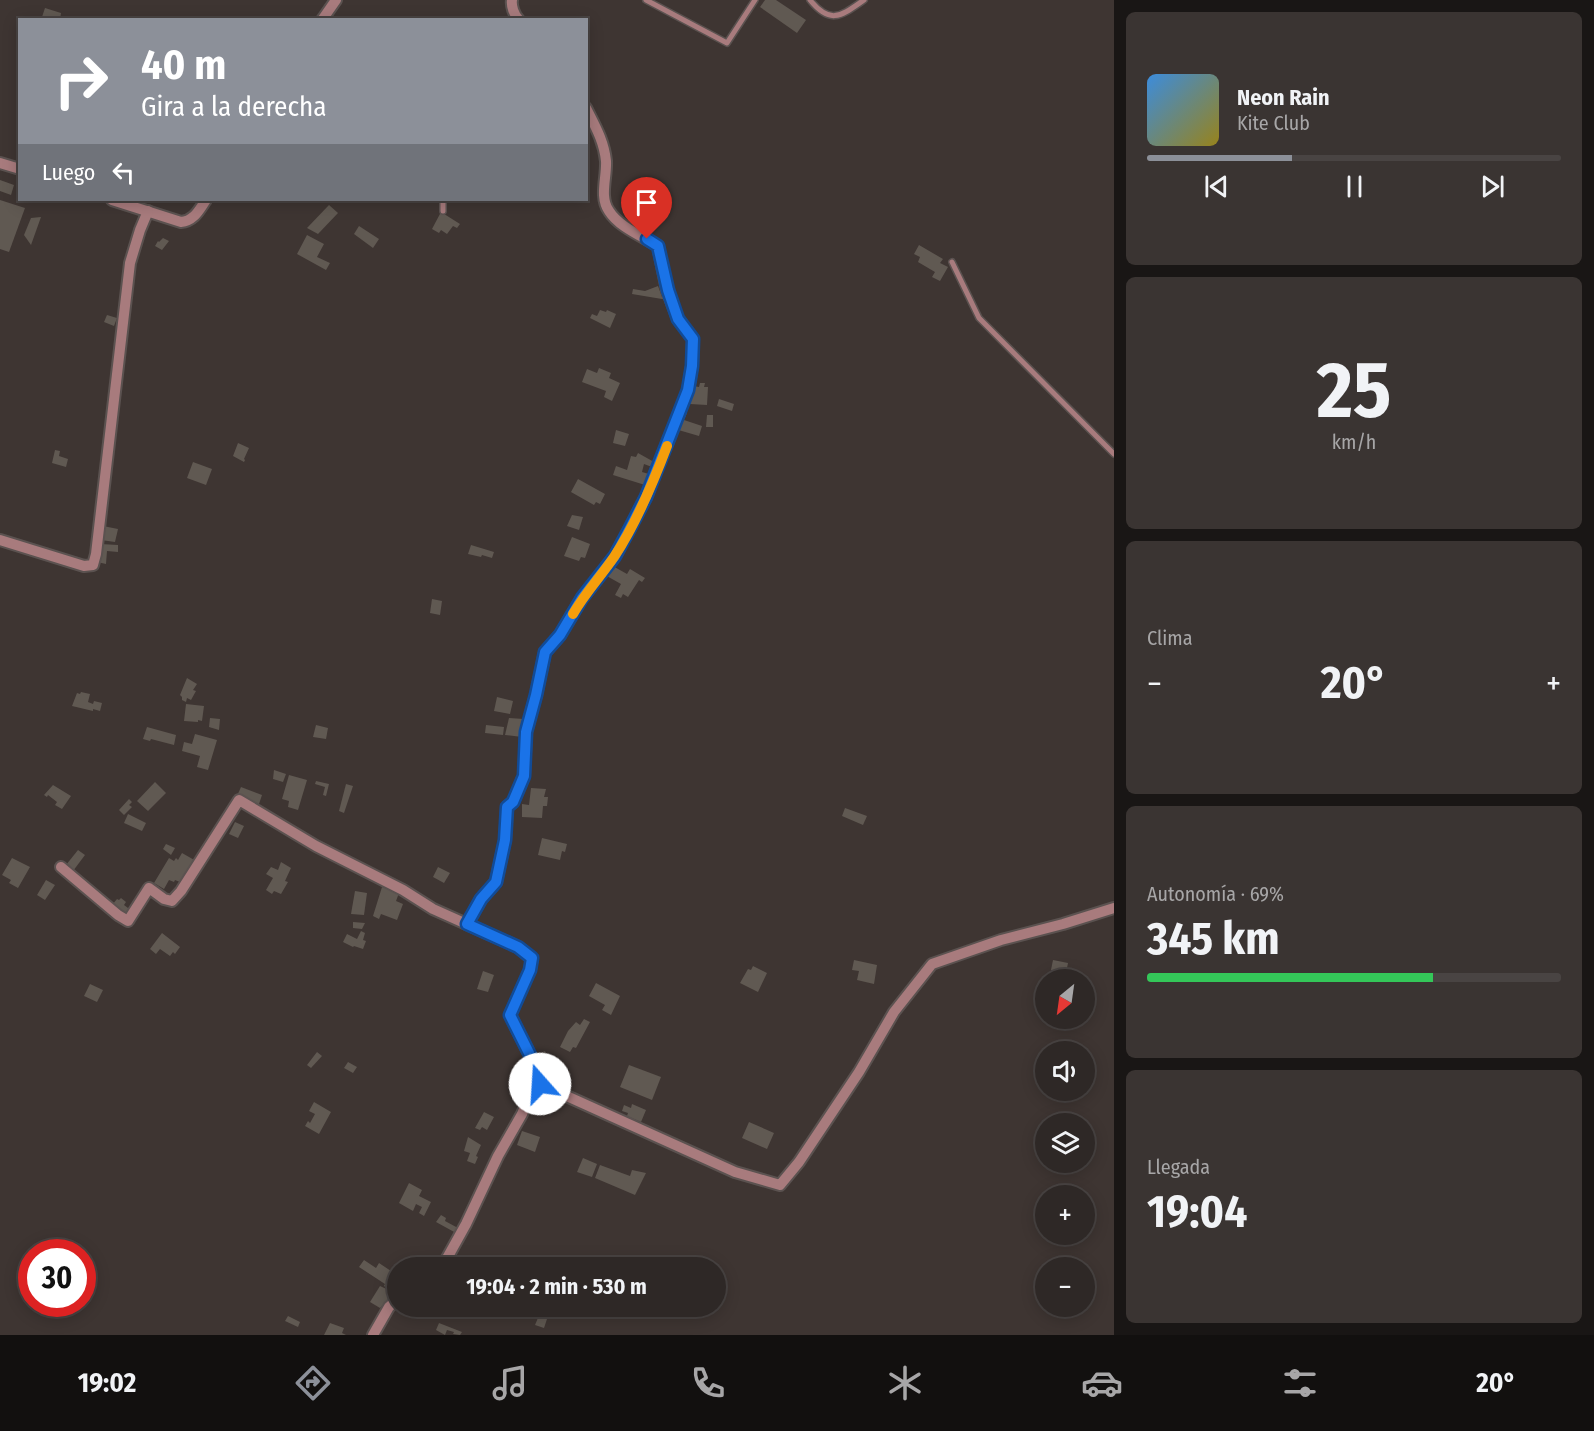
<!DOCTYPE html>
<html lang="es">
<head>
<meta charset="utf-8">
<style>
  body { margin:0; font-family:"Fira Sans Condensed",sans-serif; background:#3a3432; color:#f1f3f6; height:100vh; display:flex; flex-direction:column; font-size:22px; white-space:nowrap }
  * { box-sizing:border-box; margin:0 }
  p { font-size:20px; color:#a7a6a7 }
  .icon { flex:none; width:33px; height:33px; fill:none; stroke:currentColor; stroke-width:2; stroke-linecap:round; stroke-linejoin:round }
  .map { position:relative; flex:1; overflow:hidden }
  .drawer { display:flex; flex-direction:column; gap:12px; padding:12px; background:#191615; width:480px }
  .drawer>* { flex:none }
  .top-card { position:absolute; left:18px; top:18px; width:570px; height:183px; border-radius:0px; box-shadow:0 3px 15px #0003,0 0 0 2px #494443; background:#8c9099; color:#fff; overflow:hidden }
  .needle { width:39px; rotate:209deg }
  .controls { position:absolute; left:1035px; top:969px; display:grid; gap:12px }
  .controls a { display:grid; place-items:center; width:60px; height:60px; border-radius:50%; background:#2e2826; box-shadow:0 3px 15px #0003,0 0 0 2px #494443; font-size:30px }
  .speed { position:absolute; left:18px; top:1239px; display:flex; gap:12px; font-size:30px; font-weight:700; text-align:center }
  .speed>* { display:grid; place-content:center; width:78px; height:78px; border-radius:50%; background:#2e2826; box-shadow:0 3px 15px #0003,0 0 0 2px #494443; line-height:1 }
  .speed .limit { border:9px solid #d22; background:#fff; color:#111 }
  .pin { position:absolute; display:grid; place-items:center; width:51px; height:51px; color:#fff; margin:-62px -26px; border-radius:50% 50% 50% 0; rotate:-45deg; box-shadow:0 0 6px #0007 }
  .pin .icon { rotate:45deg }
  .me { position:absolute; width:66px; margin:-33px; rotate:341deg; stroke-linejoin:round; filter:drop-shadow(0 0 4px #0008) }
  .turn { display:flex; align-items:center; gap:21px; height:126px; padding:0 24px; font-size:27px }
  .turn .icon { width:78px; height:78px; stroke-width:2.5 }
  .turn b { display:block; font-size:42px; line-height:51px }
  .then { display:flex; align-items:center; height:57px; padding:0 24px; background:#0003; gap:12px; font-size:22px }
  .big { font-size:45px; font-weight:700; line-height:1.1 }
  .drawer .widget { flex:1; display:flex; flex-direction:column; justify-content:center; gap:9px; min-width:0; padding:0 21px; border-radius:9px; background:#3a3432 }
  .drawer .dial { align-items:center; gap:0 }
  .dial b { font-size:78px; line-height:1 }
  .song { display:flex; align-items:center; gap:18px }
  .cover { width:72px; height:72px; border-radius:9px; background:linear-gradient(135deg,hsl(210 70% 55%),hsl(50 70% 35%)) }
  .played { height:6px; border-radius:3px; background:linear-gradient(90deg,#8c9099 35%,#494443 35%) }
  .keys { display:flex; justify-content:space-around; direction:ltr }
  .heat { display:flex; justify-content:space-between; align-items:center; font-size:33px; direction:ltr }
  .charge { height:9px; border-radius:4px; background:linear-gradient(90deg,#34c759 69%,#494443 0) }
  .trip { position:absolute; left:387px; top:1257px; width:339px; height:60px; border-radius:30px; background:#2e2826; box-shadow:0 3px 15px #0003,0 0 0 2px #494443; font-weight:700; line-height:60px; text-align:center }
  .menu { display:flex; height:96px; justify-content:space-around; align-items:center; background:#12100f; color:#a7a6a7 }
  .menu .icon { width:42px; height:42px }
  .menu .current { color:#8c9099 }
  .menu b { font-size:27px; color:#f1f3f6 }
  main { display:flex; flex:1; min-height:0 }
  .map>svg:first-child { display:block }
  .building { fill:#605952 }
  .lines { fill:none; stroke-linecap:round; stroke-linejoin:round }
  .service-casing { stroke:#5b5250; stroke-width:8 }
  .minor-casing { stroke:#5b5250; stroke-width:14 }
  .service { stroke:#a87b7d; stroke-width:5 }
  .minor { stroke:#a87b7d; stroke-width:10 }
  .route-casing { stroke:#114b97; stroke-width:15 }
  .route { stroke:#1a73e8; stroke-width:10 }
  .slow { stroke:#f59e0b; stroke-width:10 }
</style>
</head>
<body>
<main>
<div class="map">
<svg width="1114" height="1335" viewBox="0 0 1114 1335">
  <rect width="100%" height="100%" fill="#3e3532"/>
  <g class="building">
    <path d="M765 0H776L806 20 797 33 760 7Z"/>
    <path d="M45 8 61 13 60 20H51L42 17Z"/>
    <path d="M0 180 14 185 11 195 0 191Z"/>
    <path d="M0 200 25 208 9 252 0 249Z"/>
    <path d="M329 205 338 213 318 234 307 228Z"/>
    <path d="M441 212 460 224 457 228 453 226 447 234 441 230 439 233 432 229Z"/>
    <path d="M41 217 31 245 24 235 31 218Z"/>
    <path d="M359 226 379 239 373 248 354 234Z"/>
    <path d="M307 235 324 244 317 257 330 263 326 270 297 254Z"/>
    <path d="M163 238 169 241 162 250 155 246 158 241 159 242Z"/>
    <path d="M919 245 943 259 940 263 948 267 940 281 932 277 935 272 918 262 920 257 914 254Z"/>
    <path d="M658 286 662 297 666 296 668 300 632 294 633 289 645 291Z"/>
    <path d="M600 310 606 312 607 310 616 314 610 328 590 318 592 314 597 316Z"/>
    <path d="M107 315 117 318 114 326 104 322Z"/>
    <path d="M599 368 611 373 609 378 620 383 612 401 604 397 606 391 582 382 587 369 597 373Z"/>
    <path d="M700 383H705L704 387H708L707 405 690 404 693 386 699 387Z"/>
    <path d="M719 399 734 404 732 411 717 406Z"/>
    <path d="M683 411 687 413 684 420 702 426 699 436 675 429Z"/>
    <path d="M707 415H713V427H706Z"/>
    <path d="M616 430 629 434 625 446 613 443Z"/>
    <path d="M238 443 249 448 244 459 245 460 244 462 233 456Z"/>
    <path d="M55 450 60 451 59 456 68 459 66 467 52 463Z"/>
    <path d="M638 453 654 462 652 467 644 464 642 472 649 474 645 485 613 475 616 466 627 470 631 456 636 457Z"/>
    <path d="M193 462 212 469 206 485 187 478Z"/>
    <path d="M578 479 605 494 600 504 596 502 594 505 571 492Z"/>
    <path d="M572 515 583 517 579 530 567 526Z"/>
    <path d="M103 526 118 529 115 542 101 540Z"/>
    <path d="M572 537 590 544 585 558 581 557 579 561 564 556Z"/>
    <path d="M100 544 118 545V552L107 551 106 564 97 562Z"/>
    <path d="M471 545 494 552 492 558 482 555 481 557 468 554Z"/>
    <path d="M611 565 627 574 630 569 645 578 642 582 639 580 628 597 623 594 621 598 615 595 621 584 605 575Z"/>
    <path d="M432 599 442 601 440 615 430 613Z"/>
    <path d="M187 678 197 684 193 690 196 691 191 700 187 698 186 702 182 700V697L180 695Z"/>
    <path d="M81 692 90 694 88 702 93 704 94 701 102 703 100 711 93 709V711L72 706 77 693 80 694Z"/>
    <path d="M497 697 513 701 510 714 494 711Z"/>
    <path d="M186 704 204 706 202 721 198 720V722L184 721Z"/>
    <path d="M210 718 220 719 219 730 209 727Z"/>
    <path d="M509 718 524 719 522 737 505 735Z"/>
    <path d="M316 725 328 728 326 739 313 737Z"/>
    <path d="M486 725 504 727 503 735 485 733Z"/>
    <path d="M147 727 176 735 174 745 151 739 150 741 143 739Z"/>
    <path d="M195 734 217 740 208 770 197 767 200 756 182 751 184 742 192 744Z"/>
    <path d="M274 770 286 774 283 782 273 779Z"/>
    <path d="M289 775 307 780 298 810 288 807 289 801 282 799Z"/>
    <path d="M316 781 329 784 326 796 323 795 325 787 315 784Z"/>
    <path d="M155 782 166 793 148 811 137 801Z"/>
    <path d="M346 784 353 786 344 813 339 811Z"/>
    <path d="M53 785 71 796 62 809 55 805 57 802 48 795 47 797 44 795Z"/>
    <path d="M241 787 262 795 258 807 237 796Z"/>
    <path d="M531 788 546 789 544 797H548L547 806H543L542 818 522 817V804L529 805Z"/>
    <path d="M129 799 132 802 129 805 132 807 124 815 119 810Z"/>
    <path d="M845 808 867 816 863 825 842 816Z"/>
    <path d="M128 814 146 823 142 831 124 823Z"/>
    <path d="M235 822 244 826 238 838 229 834Z"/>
    <path d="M542 838 567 844 565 852 562 851 560 860 538 855Z"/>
    <path d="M166 844 175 848 171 855 163 849Z"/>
    <path d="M78 850 85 855 73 871 66 865Z"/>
    <path d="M182 853 196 861 191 868 189 867 180 882 175 880 174 882 169 880 164 889 154 883 169 858 174 861 176 858 178 860Z"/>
    <path d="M12 858 30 867 18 888 9 883 11 880 2 875Z"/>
    <path d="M281 862 291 868 285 881 288 882 281 894 274 891 272 894 266 890 273 878 266 874 271 867 278 870Z"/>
    <path d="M438 867 450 873 444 883 433 877Z"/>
    <path d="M46 880 55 885 45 900 37 895Z"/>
    <path d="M382 887 399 893 396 901 403 904 397 920 381 914 379 919 373 916Z"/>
    <path d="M355 891 367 893 364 915 351 914Z"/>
    <path d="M121 898 126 902 124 905 132 911 131 913 124 914 112 905 117 899 119 900Z"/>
    <path d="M353 922 365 923 362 929 353 928Z"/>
    <path d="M361 931 365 933 363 940 366 941 363 949 354 946 353 947 343 942 347 934 357 939Z"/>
    <path d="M162 933 180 947 175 954 173 952 170 956 160 949 156 954 150 949Z"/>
    <path d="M854 960 877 965 874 984 857 980 859 971 852 970Z"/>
    <path d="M1053 960 1068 963 1066 973 1051 970Z"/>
    <path d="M753 966 767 973 758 992 740 983 748 969 751 970Z"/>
    <path d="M483 971 494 975 488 992 477 989Z"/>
    <path d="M596 983 620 996 611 1015 602 1010 605 1005 589 996Z"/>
    <path d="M90 984 103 990 97 1002 84 996Z"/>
    <path d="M584 1019 590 1022 576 1048 573 1047 570 1052 560 1047 568 1031 576 1022 580 1025Z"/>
    <path d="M545 1051 549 1060 541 1064 536 1055Z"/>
    <path d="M317 1052 322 1056 311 1068 307 1065Z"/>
    <path d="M348 1062 357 1067 353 1073 344 1068Z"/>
    <path d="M629 1065 661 1077 652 1100 620 1087Z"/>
    <path d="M314 1102 331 1112 319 1134 305 1126 308 1121 310 1123 315 1114 309 1111Z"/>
    <path d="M632 1104 646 1110 641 1122 627 1116 628 1113 622 1111 624 1105 631 1108Z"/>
    <path d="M484 1112 494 1117 487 1130 482 1127 480 1130 475 1128Z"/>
    <path d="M749 1122 774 1133 767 1149 742 1138Z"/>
    <path d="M522 1131 540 1137 535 1152 517 1145Z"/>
    <path d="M468 1137 481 1145 476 1156 478 1157 475 1164 467 1161 470 1153 464 1151Z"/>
    <path d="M583 1158 597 1164 592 1177 577 1172Z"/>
    <path d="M600 1165 630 1176 632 1170 646 1173 635 1195 595 1178Z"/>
    <path d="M409 1183 422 1190 419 1196 431 1202 424 1216 419 1213 422 1207 416 1204 413 1211 399 1203Z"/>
    <path d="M441 1215 446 1218 445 1221 458 1228 456 1233 436 1222Z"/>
    <path d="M364 1260 376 1268 379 1263 394 1273 390 1279 398 1284V1290L395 1293 384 1286 385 1284 359 1267Z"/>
    <path d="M380 1286 395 1293 380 1308 370 1302Z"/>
    <path d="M398 1304V1306H410L416 1309 411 1317 393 1306Z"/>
    <path d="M540 1313 548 1316 544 1328 535 1325Z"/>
    <path d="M288 1316 300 1322 298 1327 285 1321Z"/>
    <path d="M330 1323 344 1328 342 1333 346 1335H324Z"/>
    <path d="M439 1323 462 1332 460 1335 453 1334 454 1332 447 1330 445 1335 436 1330Z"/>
  </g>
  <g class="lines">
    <defs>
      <g id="service">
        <path d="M646 0 727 43 755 0"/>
        <path d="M810 0C831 26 842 15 864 0"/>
        <path d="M443 200V211"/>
        <path d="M952 262 979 318 1114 454"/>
      </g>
      <g id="minor">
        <path d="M512 0C511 6 514 15 519 20"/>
        <path d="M322 20 336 0"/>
        <path d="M0 163 20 169"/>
        <path d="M112 200 181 222C194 221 199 210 206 200"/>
        <path d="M0 540 84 566 93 565 96 554 130 263 140 230 148 211"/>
        <path d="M61 867 118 915 128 921 149 888 164 899 172 901 181 891 239 800 316 846 403 890 433 909 518 947 532 959 530 970 510 1015 534 1063 540 1084"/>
        <path d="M467 924 481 899 496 882 505 840 507 807 513 802 524 776 526 732 536 695 545 652 560 635 582 598 615 556 629 530 646 497 688 390 692 366 693 339 678 319 667 290 658 246C642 236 619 227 609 211 599 197 607 177 606 161 604 141 595 126 586 108"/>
        <path d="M435 1268 446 1260 466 1224 498 1156 522 1114 531 1093 540 1084 735 1172 780 1185 799 1162 859 1072 894 1012 932 964 1001 940 1063 924 1114 908"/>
        <path d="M373 1335 389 1307 398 1299"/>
      </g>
    </defs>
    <use href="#service" class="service-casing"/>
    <use href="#minor" class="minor-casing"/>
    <use href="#service" class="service"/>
    <use href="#minor" class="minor"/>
  </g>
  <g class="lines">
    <defs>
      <path id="route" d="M540 1084 534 1063 510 1015 530 970 532 958 518 947 467 924 481 899 496 882 505 840 507 807 513 802 524 776 526 732 536 695 545 652 560 635 582 598 615 556 629 530 646 497 688 390 692 366 693 339 678 319 668 290 658 246 647 239"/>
    </defs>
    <use href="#route" class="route-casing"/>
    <use href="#route" class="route"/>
    <path class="slow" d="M573 614C585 593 601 576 614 557 636 524 653 483 667 446"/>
  </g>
</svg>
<div class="controls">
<a><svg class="needle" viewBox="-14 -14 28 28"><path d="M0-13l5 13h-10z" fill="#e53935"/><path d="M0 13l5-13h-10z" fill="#a7a6a7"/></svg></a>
<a><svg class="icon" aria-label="sound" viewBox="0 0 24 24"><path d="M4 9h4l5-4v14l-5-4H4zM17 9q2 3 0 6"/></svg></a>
<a><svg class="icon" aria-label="layers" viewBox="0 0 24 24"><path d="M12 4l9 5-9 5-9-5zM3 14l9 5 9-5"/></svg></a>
<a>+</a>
<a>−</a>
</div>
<div class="speed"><div class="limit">30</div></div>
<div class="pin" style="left:647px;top:239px;background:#d93025"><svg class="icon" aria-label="arrive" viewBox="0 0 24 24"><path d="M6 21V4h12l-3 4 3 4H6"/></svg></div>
<svg class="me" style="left:540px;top:1084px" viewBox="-20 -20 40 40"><circle r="19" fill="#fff"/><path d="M0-13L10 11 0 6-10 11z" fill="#1a73e8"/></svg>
<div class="trip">19:04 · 2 min · 530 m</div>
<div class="top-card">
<div class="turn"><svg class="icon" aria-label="right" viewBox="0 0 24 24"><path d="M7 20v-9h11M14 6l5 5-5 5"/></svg><div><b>40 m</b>Gira a la derecha</div></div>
<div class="then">Luego<svg class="icon" aria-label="left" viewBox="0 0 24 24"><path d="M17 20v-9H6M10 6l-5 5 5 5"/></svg></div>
</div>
</div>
<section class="drawer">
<div class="widget">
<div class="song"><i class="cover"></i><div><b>Neon Rain</b><p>Kite Club</p></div></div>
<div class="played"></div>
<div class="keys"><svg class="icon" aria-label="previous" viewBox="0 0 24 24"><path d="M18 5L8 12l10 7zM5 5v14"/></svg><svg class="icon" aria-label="pause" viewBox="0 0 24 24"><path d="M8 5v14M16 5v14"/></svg><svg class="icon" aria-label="next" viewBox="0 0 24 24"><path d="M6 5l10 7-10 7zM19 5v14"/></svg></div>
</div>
<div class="widget dial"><b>25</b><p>km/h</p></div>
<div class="widget"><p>Clima</p>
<div class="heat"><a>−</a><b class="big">20°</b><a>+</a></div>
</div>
<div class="widget"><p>Autonomía · 69%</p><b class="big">345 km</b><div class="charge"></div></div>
<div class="widget"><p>Llegada</p><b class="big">19:04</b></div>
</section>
</main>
<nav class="menu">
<b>19:02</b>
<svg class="icon current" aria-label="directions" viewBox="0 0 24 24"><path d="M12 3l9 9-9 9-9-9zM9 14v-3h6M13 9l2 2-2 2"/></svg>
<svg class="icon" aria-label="music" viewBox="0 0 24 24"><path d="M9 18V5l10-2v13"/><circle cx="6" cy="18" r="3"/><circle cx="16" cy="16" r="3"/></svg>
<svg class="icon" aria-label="phone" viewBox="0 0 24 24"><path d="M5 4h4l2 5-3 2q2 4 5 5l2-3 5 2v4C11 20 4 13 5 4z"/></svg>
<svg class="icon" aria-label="climate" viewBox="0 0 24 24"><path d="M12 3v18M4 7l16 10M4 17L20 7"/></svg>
<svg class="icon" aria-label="car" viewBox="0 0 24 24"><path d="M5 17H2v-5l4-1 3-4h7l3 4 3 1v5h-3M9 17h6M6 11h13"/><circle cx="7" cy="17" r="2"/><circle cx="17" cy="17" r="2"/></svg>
<svg class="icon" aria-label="filters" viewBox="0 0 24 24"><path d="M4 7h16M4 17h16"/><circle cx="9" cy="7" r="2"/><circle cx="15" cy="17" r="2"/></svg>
<b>20°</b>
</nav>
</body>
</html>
